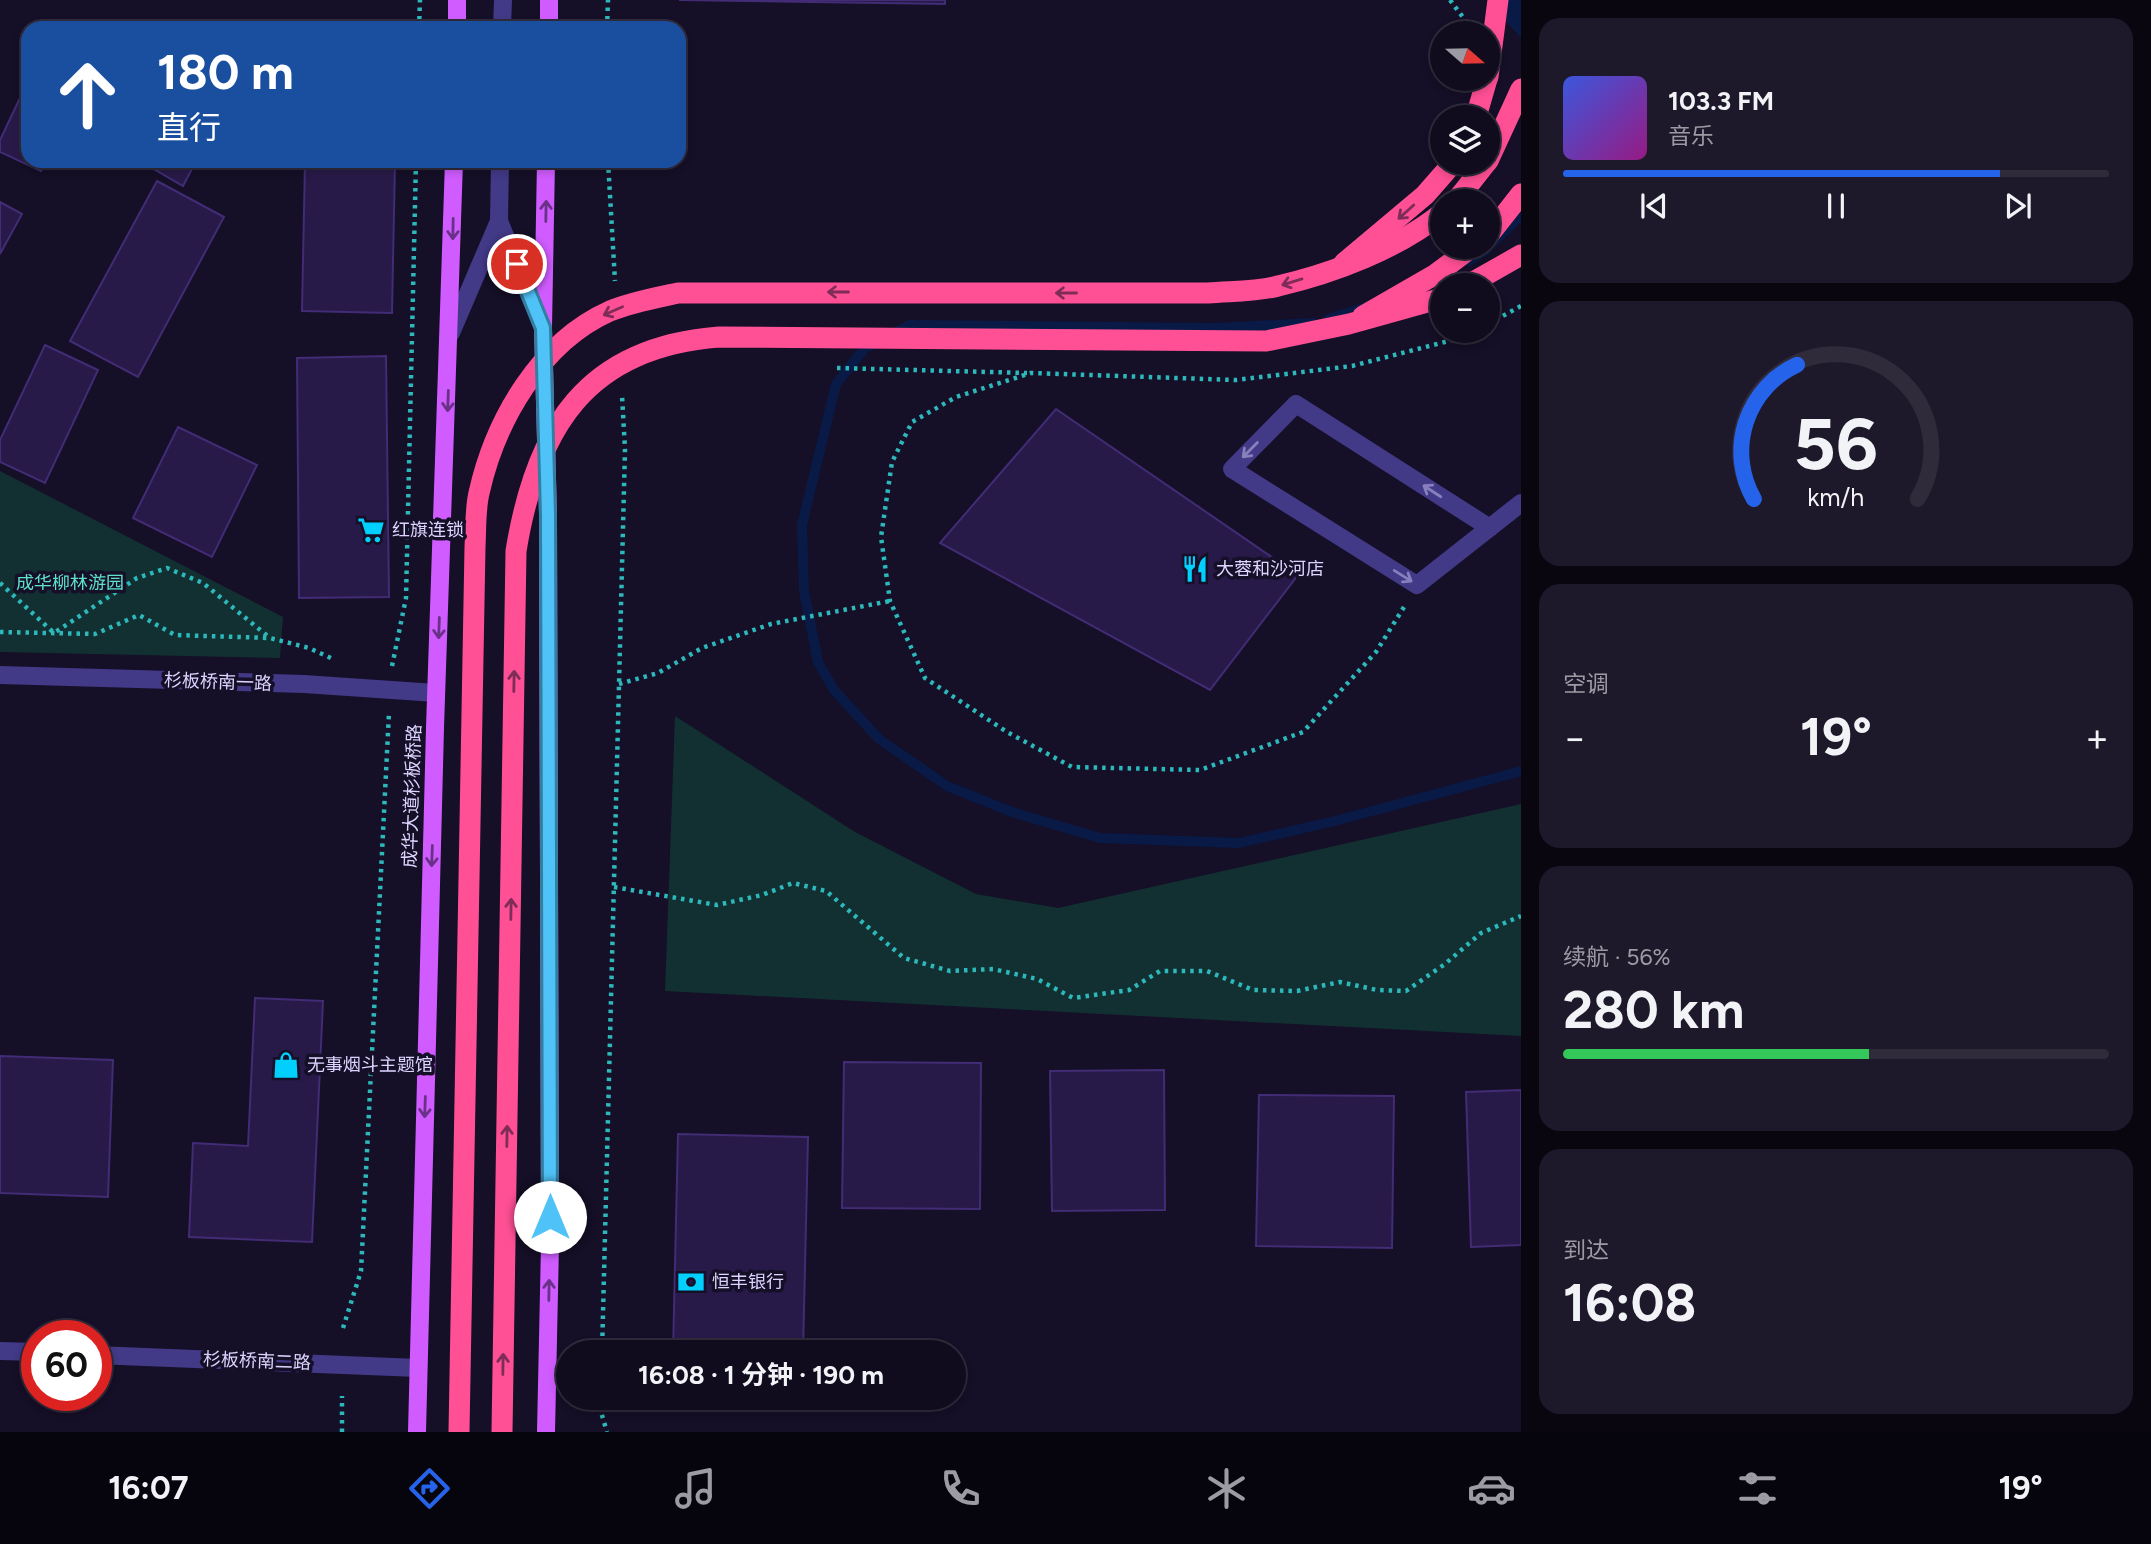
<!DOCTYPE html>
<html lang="zh">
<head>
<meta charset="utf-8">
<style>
  body { margin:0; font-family:Figtree,"Noto Sans SC",sans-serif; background:#1e192a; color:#f1f3f6; height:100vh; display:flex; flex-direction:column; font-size:26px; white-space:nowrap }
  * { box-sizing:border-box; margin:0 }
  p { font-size:23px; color:#9c9ba4 }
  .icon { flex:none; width:38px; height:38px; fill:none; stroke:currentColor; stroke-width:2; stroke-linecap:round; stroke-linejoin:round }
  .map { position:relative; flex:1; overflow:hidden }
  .side { display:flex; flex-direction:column; gap:18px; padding:18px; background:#090610; width:630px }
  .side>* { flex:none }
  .banner { position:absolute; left:21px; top:21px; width:665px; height:147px; border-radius:21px; box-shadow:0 4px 10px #0003,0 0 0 2px #302b3b; background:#1a4fa0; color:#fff; overflow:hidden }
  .needle { width:46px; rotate:110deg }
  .controls { position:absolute; left:1430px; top:21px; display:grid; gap:14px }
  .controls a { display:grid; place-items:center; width:70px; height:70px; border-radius:50%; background:#100b1d; box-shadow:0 4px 10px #0003,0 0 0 2px #302b3b; font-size:35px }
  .speed { position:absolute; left:21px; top:1320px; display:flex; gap:14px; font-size:35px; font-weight:700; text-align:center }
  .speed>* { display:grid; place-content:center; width:91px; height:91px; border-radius:50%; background:#100b1d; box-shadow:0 4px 10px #0003,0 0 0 2px #302b3b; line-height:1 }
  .speed .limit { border:10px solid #d22; background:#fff; color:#111 }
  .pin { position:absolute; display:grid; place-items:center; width:60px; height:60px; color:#fff; margin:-30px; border:4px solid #fff; border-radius:50%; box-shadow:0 2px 7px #0007 }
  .me { position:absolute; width:77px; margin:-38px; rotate:0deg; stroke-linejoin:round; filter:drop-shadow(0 0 5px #0008) }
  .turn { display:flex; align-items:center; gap:24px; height:147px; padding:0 21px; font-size:32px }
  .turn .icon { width:91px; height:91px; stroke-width:2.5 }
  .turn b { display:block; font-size:49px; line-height:60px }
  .big { font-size:52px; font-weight:700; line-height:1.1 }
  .side .widget { flex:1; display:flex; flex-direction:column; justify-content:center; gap:10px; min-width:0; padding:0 24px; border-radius:21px; background:#1e192a }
  .side .dial { align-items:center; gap:0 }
  .dial svg { height:182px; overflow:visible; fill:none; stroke:#302b3b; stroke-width:7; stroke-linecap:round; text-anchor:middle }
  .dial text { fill:#f1f3f6; stroke:none }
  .song { display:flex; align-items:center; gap:21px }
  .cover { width:84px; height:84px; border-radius:10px; background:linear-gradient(135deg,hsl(230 70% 55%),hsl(310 70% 35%)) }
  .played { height:7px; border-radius:4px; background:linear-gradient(90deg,#2563eb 80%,#302b3b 80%) }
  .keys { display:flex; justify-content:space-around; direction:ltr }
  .heat { display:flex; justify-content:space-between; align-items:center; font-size:38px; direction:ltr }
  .charge { height:10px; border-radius:5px; background:linear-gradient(90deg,#34c759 56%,#302b3b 0) }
  .trip { position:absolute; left:556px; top:1340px; width:410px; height:70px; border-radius:35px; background:#100b1d; box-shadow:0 4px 10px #0003,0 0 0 2px #302b3b; font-weight:700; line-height:70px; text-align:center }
  .tabs { display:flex; height:112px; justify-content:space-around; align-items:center; background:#06040c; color:#9c9ba4 }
  .tabs .icon { width:49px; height:49px }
  .tabs .active { color:#2563eb }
  .tabs b { font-size:32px; color:#f1f3f6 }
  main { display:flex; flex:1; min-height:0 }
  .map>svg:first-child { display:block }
  .green { fill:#123031 }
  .water { fill:#091a46 }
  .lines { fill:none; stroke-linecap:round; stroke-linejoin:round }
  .stream { stroke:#091a46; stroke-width:10 }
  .building { fill:#281a48; stroke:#412c75; stroke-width:2 }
  .path { stroke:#2db8bb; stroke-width:4.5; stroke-dasharray:3.5 5; stroke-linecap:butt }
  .minor { stroke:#423987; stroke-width:18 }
  .major { stroke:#d05cff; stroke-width:18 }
  .highway { stroke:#ff5095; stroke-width:21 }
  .highway-bridge { stroke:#ff5095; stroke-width:21 }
  .oneway { stroke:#693288 }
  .oneway2 { stroke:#7e2c58 }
  .oneway3 { stroke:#887fbd }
  .route-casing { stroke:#337fa1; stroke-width:18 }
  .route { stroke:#4fc3f7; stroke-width:12 }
  .labels { text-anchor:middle; stroke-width:7; stroke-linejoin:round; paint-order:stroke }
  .poi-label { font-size:18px; fill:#ddd5ff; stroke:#150f27; text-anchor:start }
  .park-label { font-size:18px; fill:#5de2cc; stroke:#150f27 }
  .street-label { font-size:18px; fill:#ddd5ff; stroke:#150f27 }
</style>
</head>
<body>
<main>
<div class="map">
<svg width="1521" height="1432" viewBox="0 0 1521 1432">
  <rect width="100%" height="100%" fill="#150f27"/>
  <g class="green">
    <path d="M0 471 283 617 280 658 0 652Z"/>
    <path d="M675 716 855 832 976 894 1058 908 1521 804V1036L665 991Z"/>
  </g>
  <path class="water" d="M1487 0H1521V38Z"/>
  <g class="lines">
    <g class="stream">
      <path d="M1469 261 1485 251 1521 215"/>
      <path d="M1328 319 1364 308"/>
      <path d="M893 334 909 325 1215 328 1313 323"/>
      <path d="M874 344 865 348 836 384 802 525 804 591 818 662 834 690 879 739 947 786 1012 812 1100 838 1239 843 1335 821 1521 771"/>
    </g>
  </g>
  <g class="building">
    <path d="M679 0H945V4Z"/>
    <path d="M28 81V161H46L41 171 0 152V140Z"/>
    <path d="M140 161H196L183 186Z"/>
    <path d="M305 161H395L392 313 302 311Z"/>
    <path d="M157 181 224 217 138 377 70 341Z"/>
    <path d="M0 202 22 214 0 254Z"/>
    <path d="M45 345 98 370 45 483 0 462V440Z"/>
    <path d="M386 356 389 597 299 598 297 358Z"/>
    <path d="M1056 409 1298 575 1210 690 940 543Z"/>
    <path d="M178 427 257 465 212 557 133 518Z"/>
    <path d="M255 998 323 1001 312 1242 189 1237 193 1143 248 1146Z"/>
    <path d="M0 1056 113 1060 108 1197 0 1193Z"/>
    <path d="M844 1062 981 1063 980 1209 842 1208Z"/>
    <path d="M1164 1070 1165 1210 1052 1211 1050 1071Z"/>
    <path d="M1521 1090V1245L1471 1247 1466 1092Z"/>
    <path d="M1259 1095 1394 1096 1392 1248 1256 1246Z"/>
    <path d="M678 1134 808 1137 803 1353H673Z"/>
    <path d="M672 1398H802V1410L672 1408Z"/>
  </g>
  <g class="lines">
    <g class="path">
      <path d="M1450 0 1468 24"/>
      <path d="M419 28 420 0"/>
      <path d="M607 28 608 0"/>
      <path d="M608 161 615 281"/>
      <path d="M1488 324 1521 306"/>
      <path d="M837 368 1027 373"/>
      <path d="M0 583 54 633 137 578 167 568 203 583 270 638"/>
      <path d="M1404 607 1376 652 1303 732 1200 770 1072 767 1007 732 925 678 890 601 881 537 892 462 912 422 956 397 1031 373 1236 380 1352 366 1460 338 1474 331"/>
      <path d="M0 632 95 634 139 615 175 635 270 638 309 648 333 659"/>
      <path d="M392 666 406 598 416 161"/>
      <path d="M619 684 658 673 702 648 771 624 890 601"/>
      <path d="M614 887 717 905 762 895 793 883 826 891 904 958 950 971 993 969 1037 979 1073 998 1129 990 1160 971H1207L1253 990 1297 991 1340 982 1377 990 1406 991 1445 964 1481 933 1521 916"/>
      <path d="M343 1328 361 1271 389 713"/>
      <path d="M602 1353 625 449 622 395"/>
      <path d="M601 1398V1412L607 1432"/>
      <path d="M342 1432V1396"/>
    </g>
    <g class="minor">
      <path d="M502 28 503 0"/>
      <path d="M499 221 543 328"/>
      <path d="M451 333 499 221 500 161"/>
      <path d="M1490 528 1296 404 1232 469 1417 585 1521 503"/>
      <path d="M0 675 304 684 436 693"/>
      <path d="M0 1351 37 1352"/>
      <path d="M96 1355 418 1368"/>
    </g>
    <g class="major">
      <path d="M457 28V0"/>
      <path d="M549 28V0"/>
      <path d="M417 1432 435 728 454 161"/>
      <path d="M546 1432 550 1245 548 515 543 328 546 161"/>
    </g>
    <g class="highway">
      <path d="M1476 117 1487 79"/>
      <path d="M1456 201 1486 163"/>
      <path d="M1488 236 1521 194"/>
      <path d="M1344 263 1425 195 1453 163"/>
      <path d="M1468 285 1521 255"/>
      <path d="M1363 316 1436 274 1472 247"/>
    </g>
    <g class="highway-bridge">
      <path d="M1488 77 1498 0"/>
      <path d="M1488 161 1521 89"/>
      <path d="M459 1432 475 547C476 530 475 510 479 493 495 421 540 342 610 311 632 302 655 298 678 293H1208C1230 291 1256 292 1278 286 1334 273 1397 249 1442 213"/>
      <path d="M502 1432 516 551C536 428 586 347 719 337L1266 341 1349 324 1442 298"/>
    </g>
  </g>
  <defs><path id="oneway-shaft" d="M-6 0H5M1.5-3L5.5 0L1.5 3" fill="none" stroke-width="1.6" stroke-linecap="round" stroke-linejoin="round" transform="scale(1.75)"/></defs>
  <g class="oneway">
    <use href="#oneway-shaft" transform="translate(546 211) rotate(-89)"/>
    <use href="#oneway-shaft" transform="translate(453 229) rotate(91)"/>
    <use href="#oneway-shaft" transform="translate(448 401) rotate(92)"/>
    <use href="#oneway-shaft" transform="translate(439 628) rotate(92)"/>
    <use href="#oneway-shaft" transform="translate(432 856) rotate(92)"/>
    <use href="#oneway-shaft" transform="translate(425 1107) rotate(92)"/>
    <use href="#oneway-shaft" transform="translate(549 1290) rotate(-89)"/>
  </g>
  <g class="oneway2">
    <use href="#oneway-shaft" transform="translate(1406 212) rotate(138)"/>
    <use href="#oneway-shaft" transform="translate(1292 282) rotate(163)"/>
    <use href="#oneway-shaft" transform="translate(838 292) rotate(-180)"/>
    <use href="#oneway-shaft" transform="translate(1066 293) rotate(-180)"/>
    <use href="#oneway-shaft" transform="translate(613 311) rotate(156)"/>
    <use href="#oneway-shaft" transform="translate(514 681) rotate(-89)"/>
    <use href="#oneway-shaft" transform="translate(511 909) rotate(-89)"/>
    <use href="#oneway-shaft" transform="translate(507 1136) rotate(-89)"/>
    <use href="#oneway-shaft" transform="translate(503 1364) rotate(-89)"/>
  </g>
  <g class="oneway3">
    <use href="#oneway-shaft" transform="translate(1250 450) rotate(135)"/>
    <use href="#oneway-shaft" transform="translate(1432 491) rotate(-147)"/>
    <use href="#oneway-shaft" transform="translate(1403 576) rotate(32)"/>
  </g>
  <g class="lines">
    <defs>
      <path id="route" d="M517 264 543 328 548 515 550 1217"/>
    </defs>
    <use href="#route" class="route-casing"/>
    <use href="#route" class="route"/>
  </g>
  <defs>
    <symbol id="supermarket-bare" viewBox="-9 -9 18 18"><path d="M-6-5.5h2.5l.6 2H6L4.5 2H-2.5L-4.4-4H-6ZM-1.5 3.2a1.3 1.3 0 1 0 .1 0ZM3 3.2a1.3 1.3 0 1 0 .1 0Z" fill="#01d0ff" stroke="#150f27" stroke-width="2.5" paint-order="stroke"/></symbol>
    <symbol id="restaurant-bare" viewBox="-9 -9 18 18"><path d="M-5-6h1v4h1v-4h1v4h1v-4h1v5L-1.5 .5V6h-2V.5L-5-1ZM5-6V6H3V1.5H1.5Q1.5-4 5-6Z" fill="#01d0ff" stroke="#150f27" stroke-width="2.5" paint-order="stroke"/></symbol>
    <symbol id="shop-bare" viewBox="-9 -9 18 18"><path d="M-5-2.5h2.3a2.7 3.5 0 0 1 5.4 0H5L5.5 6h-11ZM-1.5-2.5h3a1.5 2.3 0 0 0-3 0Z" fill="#01d0ff" stroke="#150f27" stroke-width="2.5" paint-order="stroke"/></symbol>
    <symbol id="bank-bare" viewBox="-9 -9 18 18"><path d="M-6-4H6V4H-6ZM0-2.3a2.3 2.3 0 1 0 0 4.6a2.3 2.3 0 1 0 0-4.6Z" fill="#01d0ff" stroke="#150f27" stroke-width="2.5" paint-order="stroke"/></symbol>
  </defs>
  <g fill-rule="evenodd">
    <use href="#supermarket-bare" x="352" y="511" width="38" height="38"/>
    <use href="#restaurant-bare" x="1176" y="550" width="38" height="38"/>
    <use href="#shop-bare" x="267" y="1046" width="38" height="38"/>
    <use href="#bank-bare" x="672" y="1263" width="38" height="38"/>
  </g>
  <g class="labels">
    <g class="poi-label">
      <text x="392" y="536">红旗连锁</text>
      <text x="1216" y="575">大蓉和沙河店</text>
      <text x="307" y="1071">无事烟斗主题馆</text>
      <text x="712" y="1288">恒丰银行</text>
    </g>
    <g class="park-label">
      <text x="70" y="589">成华柳林游园</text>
    </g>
    <g class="street-label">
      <text transform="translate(218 682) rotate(2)" y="6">杉板桥南一路</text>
      <text transform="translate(412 796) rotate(-88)" y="6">成华大道杉板桥路</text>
      <text transform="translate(257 1361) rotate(2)" y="6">杉板桥南二路</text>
    </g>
  </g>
</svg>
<div class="controls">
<a><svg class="needle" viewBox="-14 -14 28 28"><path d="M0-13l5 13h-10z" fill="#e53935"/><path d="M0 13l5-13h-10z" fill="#9c9ba4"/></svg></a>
<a><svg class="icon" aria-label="layers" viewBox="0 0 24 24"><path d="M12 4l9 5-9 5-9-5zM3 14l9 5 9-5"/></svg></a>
<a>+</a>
<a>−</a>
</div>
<div class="speed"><div class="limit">60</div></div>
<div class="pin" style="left:517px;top:264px;background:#d93025"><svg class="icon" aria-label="arrive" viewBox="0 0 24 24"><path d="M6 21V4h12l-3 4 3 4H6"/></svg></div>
<svg class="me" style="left:550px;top:1217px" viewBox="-20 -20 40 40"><circle r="19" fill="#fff"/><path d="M0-13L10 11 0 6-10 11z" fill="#4fc3f7"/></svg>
<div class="trip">16:08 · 1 分钟 · 190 m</div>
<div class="banner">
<div class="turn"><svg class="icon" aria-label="ahead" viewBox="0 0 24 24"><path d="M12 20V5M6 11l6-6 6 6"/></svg><div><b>180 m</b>直行</div></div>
</div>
</div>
<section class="side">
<div class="widget">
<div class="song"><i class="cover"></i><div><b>103.3 FM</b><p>音乐</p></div></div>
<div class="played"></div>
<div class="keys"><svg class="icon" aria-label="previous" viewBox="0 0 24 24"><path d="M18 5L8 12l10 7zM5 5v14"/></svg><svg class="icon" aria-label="pause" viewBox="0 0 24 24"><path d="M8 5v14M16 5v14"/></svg><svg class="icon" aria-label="next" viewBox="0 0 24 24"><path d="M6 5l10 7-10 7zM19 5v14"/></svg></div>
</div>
<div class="widget dial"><svg viewBox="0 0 100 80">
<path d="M14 69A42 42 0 1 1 86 69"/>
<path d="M14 69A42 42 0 0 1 33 10" stroke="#2563eb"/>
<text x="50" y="56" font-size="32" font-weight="700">56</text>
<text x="50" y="72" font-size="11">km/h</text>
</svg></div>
<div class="widget"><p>空调</p>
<div class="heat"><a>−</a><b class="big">19°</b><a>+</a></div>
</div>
<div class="widget"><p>续航 · 56%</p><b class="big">280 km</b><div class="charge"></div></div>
<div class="widget"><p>到达</p><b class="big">16:08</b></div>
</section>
</main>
<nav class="tabs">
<b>16:07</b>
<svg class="icon active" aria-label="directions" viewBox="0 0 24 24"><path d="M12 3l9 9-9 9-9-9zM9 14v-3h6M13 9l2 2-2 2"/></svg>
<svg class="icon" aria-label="music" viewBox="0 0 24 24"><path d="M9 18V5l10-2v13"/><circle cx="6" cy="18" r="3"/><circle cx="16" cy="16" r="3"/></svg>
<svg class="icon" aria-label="phone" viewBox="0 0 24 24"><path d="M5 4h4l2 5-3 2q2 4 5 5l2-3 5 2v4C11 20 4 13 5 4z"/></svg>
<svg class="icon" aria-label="climate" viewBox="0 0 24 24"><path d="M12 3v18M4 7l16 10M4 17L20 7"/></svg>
<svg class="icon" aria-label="car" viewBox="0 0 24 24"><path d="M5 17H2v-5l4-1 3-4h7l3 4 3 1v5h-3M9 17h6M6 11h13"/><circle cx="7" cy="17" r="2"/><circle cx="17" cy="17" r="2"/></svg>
<svg class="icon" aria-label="filters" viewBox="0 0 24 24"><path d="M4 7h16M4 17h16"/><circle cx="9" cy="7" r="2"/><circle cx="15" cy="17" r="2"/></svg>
<b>19°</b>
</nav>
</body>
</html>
